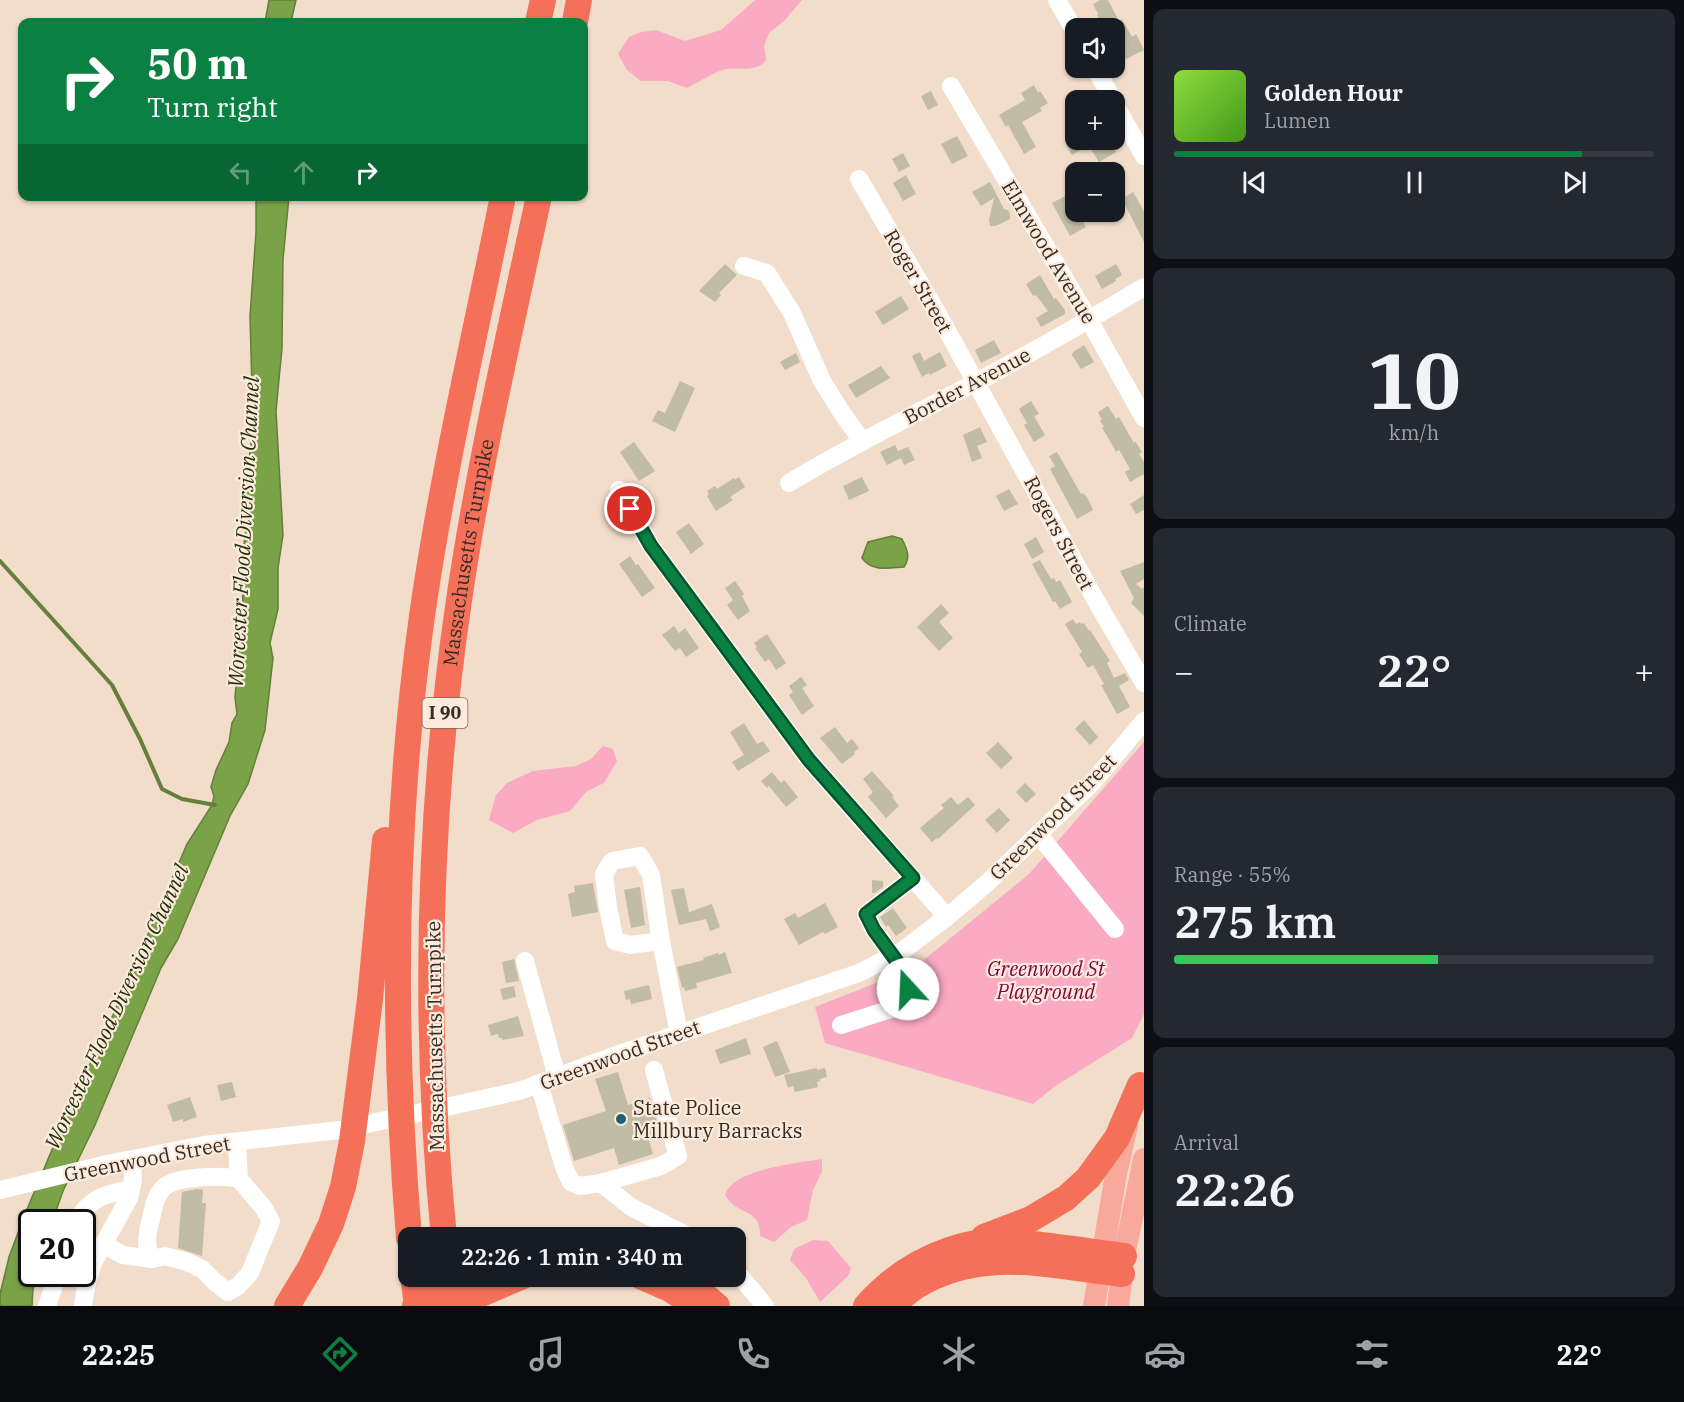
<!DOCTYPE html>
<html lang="en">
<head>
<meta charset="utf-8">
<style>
  body { margin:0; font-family:"IBM Plex Serif",serif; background:#242831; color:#f1f3f6; height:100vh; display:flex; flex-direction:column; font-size:22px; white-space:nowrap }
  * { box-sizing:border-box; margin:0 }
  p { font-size:20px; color:#9ea1a6 }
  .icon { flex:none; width:33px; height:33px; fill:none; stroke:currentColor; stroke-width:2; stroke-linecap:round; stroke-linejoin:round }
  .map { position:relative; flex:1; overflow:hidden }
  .sheet { display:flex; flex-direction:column; gap:9px; padding:9px; background:#0d0f14; width:540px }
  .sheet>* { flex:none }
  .guide { position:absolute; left:18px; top:18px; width:570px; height:183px; border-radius:12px; box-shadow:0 2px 4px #0004; background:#0b8043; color:#fff; overflow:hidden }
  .controls { position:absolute; left:1065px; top:18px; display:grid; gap:12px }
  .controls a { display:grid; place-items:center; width:60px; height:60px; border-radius:12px; background:#171b24; box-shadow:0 2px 4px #0004; font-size:30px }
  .speed { position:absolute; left:18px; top:1209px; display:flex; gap:12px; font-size:30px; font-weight:700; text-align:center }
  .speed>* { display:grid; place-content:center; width:78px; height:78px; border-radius:50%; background:#171b24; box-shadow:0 2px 4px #0004; line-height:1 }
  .speed .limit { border:3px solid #111; border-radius:9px; background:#fff; color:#111 }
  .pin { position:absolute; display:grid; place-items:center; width:51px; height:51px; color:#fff; margin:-26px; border:3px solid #fff; border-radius:50%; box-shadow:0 2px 6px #0007 }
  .me { position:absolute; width:66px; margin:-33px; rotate:340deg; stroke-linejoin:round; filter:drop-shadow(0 0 4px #0008) }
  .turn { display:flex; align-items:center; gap:21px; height:126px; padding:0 30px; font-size:27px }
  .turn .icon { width:78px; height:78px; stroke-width:2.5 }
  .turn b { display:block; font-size:42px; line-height:51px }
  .lanes { display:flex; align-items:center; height:57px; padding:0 30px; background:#0003; justify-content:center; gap:30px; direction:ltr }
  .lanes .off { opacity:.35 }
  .big { font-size:45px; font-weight:600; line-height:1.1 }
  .sheet .widget { flex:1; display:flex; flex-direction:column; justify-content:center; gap:9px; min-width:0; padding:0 21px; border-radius:12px; background:#242831 }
  .sheet .dial { align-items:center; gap:0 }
  .dial b { font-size:78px; line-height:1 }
  .song { display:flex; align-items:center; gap:18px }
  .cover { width:72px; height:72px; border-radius:9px; background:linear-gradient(135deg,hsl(90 70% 55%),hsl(100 70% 35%)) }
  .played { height:6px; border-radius:3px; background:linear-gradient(90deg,#0b8043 85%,#363941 85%) }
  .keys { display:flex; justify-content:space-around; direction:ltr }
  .heat { display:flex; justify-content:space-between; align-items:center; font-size:33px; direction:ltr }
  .charge { height:9px; border-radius:4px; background:linear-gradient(90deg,#34c759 55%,#363941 0) }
  .trip { position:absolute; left:398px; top:1227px; width:348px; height:60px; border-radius:12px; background:#171b24; box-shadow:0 2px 4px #0004; font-weight:600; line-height:60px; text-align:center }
  .tabs { display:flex; height:96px; justify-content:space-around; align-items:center; background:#090b0e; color:#9ea1a6 }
  .tabs .icon { width:42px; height:42px }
  .tabs .on { color:#0b8043 }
  .tabs b { font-size:27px; color:#f1f3f6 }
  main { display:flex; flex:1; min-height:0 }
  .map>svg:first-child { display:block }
  .green { fill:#faaac2 }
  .water { fill:#7aa246; stroke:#657f3c; stroke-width:1.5 }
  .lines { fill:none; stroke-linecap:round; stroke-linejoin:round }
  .stream { stroke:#657f3c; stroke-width:4 }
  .building { fill:#c1bca4 }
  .minor { stroke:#fff; stroke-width:18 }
  .major { stroke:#f8a99b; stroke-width:22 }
  .highway { stroke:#f47059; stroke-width:26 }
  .route-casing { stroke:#07532c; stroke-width:15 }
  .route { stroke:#0b8043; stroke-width:10 }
  .poi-dot { fill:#1f5e74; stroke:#fcebdd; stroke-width:2 }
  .labels { text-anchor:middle; stroke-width:4.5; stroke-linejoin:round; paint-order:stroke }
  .shield { fill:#fcebdd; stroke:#70655c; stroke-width:1.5 }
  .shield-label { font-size:18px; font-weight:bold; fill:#342c25 }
  .street-label { font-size:20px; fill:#342c25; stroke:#fcebdd }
  .park-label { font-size:20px; font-style:italic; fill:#830444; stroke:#fcebdd }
  .poi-label { font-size:20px; fill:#342c25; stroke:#fcebdd; text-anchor:start }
  .water-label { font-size:21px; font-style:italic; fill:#1f2f08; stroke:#fcebdd }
</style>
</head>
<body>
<main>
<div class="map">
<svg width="1144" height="1306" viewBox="0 0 1144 1306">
  <rect width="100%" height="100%" fill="#f2ddcb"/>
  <g class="green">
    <path d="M755 0H802L784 21 769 33 764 46 766 60C756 73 740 67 726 69 716 71 697 83 687 88L668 81H641L627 70 618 54 629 37 641 32 656 30 685 41 721 30Z"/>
    <path d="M1144 742V1014L1132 1038 1054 1087 1033 1104 825 1043 815 1007 914 968 1029 874Z"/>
    <path d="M603 746 613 749 617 761 604 783 586 792 570 811 537 820 513 833 489 820 496 795 507 783 533 771 576 766 591 759Z"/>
    <path d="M822 1159V1172L813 1190 807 1220 791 1227 774 1242 760 1236C762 1208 735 1215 725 1195 732 1169 799 1163 822 1159Z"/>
    <path d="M813 1240 828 1241 851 1268 848 1276 820 1302 806 1278 790 1260 794 1249Z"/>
  </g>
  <g class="water">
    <path d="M269 0H296L291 22H265Z"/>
    <path d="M256 197H289L283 259 282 348 276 411 283 535 278 568V609L270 643 273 658 265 730 248 784 230 816 178 939 161 968 95 1125 63 1191 52 1222H32V1274H37L33 1289 32 1306H0V1294L9 1257 25 1214 72 1102 113 1015 187 844 212 805 214 796 211 787 216 770 229 742 232 723 237 714 235 697 243 613 242 561 247 520 245 492 253 427 250 316 256 232Z"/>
    <path d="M892 536 902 539C907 549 911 557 904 567 888 568 872 572 862 558L868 542Z"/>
  </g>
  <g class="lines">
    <path class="stream" d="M0 561 112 685 140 739 162 789 182 799 215 805"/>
  </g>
  <g class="building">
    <path d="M1100 0H1108L1119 21 1122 19 1132 37 1136 34 1144 50 1126 59 1119 48 1121 46 1114 33V28H1112L1109 23 1103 26 1097 15 1098 14 1093 4Z"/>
    <path d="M1034 85 1038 93 1040 91 1048 103 1040 108 1042 111 1022 122 1036 147 1024 154 1008 125 1006 127 999 115 1025 100 1021 93Z"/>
    <path d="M931 91 938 105 928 110 921 96Z"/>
    <path d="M957 136 968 156 952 164 941 144Z"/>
    <path d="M1073 140H1098L1072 155 1066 144Z"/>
    <path d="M1108 140 1116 152 1099 162 1091 149Z"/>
    <path d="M903 153 910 166 899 172 892 159Z"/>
    <path d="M906 175 916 194 903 201 893 183Z"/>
    <path d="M990 182 1004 209 1008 210 1010 215V219L996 226H990L989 219 994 198 981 206 972 192Z"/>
    <path d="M1133 192 1144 211V242L1122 199Z"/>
    <path d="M1067 195 1086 227 1070 236 1052 203Z"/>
    <path d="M725 264 737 275 719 293 721 295 715 302 699 291Z"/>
    <path d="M1116 264 1122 275 1115 279 1116 281 1102 289 1095 276Z"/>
    <path d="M1040 275 1054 299 1056 298 1065 310V314L1041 327 1036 318 1048 311 1036 295 1033 296 1026 284Z"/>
    <path d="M901 296 909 309 883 325 875 312Z"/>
    <path d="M994 340 1001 353 981 363 975 350Z"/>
    <path d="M1084 345 1094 362 1081 369 1072 355 1073 352Z"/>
    <path d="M920 352 924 361 940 352 947 366 930 375 929 373 922 377 912 356Z"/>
    <path d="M796 353 800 362 785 370 780 362Z"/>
    <path d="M881 366 890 378 856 398 848 385Z"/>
    <path d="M680 381 695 388 675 432 652 421 658 410 665 413Z"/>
    <path d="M1031 401 1039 414 1034 416 1045 435 1034 442 1024 425 1027 423 1019 409Z"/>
    <path d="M1108 406 1116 419 1119 417 1134 443 1135 441 1142 452 1139 454 1144 462V474L1130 482 1125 472 1130 469 1119 450 1116 452 1109 439 1102 428 1104 427 1100 421 1102 420 1098 412Z"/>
    <path d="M980 427 987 442 977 446 982 458 972 462 963 435Z"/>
    <path d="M634 442 655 471 639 481 620 452Z"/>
    <path d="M895 445 898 451 908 447 915 460 904 465 901 458 887 465 880 452Z"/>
    <path d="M1057 452 1081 494 1083 493 1087 497 1093 510 1077 519 1050 469 1055 466 1049 456Z"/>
    <path d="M739 477 745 487 730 497 733 500 716 511 707 496 709 494 707 491 715 486 717 489 734 478 735 480Z"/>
    <path d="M862 477 869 491 849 500 843 486Z"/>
    <path d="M1009 489 1018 504 1004 511 996 496Z"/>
    <path d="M1144 495V510L1136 514 1130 504Z"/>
    <path d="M689 523 704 544 691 554 676 532Z"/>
    <path d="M1036 537 1044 552 1032 559 1024 544Z"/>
    <path d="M630 556 636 565 638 564 655 588 642 597 619 564Z"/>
    <path d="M1040 560 1051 579 1054 578 1056 582 1060 580 1072 602 1060 609 1055 601 1053 602 1032 564Z"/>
    <path d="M1144 562V579L1136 584 1142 589 1144 587V616L1131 603 1134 598 1120 571Z"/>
    <path d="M735 581 744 594 742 596 750 611 738 620 727 605 733 600 725 588Z"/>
    <path d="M941 604 949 613 939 622 953 638 939 651 917 627Z"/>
    <path d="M1073 619 1076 624 1080 622 1081 624 1084 623 1089 631 1090 630 1110 661 1107 663 1114 678 1125 673 1129 680 1119 686 1130 707 1117 714 1101 685 1104 684 1093 665 1088 668 1079 654 1082 652 1065 624Z"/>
    <path d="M674 626 679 633 685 628 699 648 686 657 680 648 675 651 662 635Z"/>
    <path d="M767 634 786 663 776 670 769 659 765 662 755 648 757 647 754 643Z"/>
    <path d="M801 677 807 685 802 688 814 706 802 715 789 695 793 692 789 686Z"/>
    <path d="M1084 720 1098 737 1090 745 1075 729Z"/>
    <path d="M744 723 757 744 763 741 770 751 738 771 732 762 744 755 730 732Z"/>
    <path d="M835 727 847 743 852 739 859 748 854 752 855 754 842 764 820 738Z"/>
    <path d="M998 742 1013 758 1001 769 986 753Z"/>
    <path d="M872 771 894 796 892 797 899 806 886 818 868 797 873 792 863 779Z"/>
    <path d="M772 772 781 783 784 780 798 797 786 807 769 786 767 788 761 781Z"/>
    <path d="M1025 783 1036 794 1026 803 1016 792Z"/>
    <path d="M951 797 958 805 968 797 975 805 938 839 937 838 932 842 920 828 944 808 941 805Z"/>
    <path d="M999 808 1010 820 997 833 985 820Z"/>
    <path d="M872 880 883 881V887L875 893H872Z"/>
    <path d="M593 883 598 912 572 917 568 894 575 892 574 886Z"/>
    <path d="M640 887 645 925 631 928 624 890Z"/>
    <path d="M684 888 689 912 712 904 720 927 710 931 706 919 679 925 671 890Z"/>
    <path d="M825 903 838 927 825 934 823 932 799 945 784 919 795 913 798 918Z"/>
    <path d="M893 908 907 928 896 936 888 925 886 927 880 917Z"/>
    <path d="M725 952 732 973 696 983 697 988 685 991 684 987 682 988 677 967 704 960 703 958 718 953 719 955Z"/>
    <path d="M514 959 519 981 506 983 502 962Z"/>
    <path d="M649 985 652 999 631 1004 630 999 626 1000 624 991Z"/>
    <path d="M514 986 516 997 503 1000 500 989Z"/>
    <path d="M518 1016 524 1036 502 1040V1038H499L498 1034 491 1036 488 1025Z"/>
    <path d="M746 1038 751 1054 720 1064 715 1050Z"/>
    <path d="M777 1041 790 1072 775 1077 763 1047Z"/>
    <path d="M817 1068V1070L825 1068 827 1077 820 1079V1081L817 1082 818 1087 795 1092 793 1086 788 1088 784 1075Z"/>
    <path d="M618 1072 628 1105 650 1098 660 1133 648 1137 653 1154 619 1165 614 1148 574 1161 563 1125 606 1111 595 1079Z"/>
    <path d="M232 1082 236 1097 221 1101 217 1085Z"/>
    <path d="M190 1097 197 1117 183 1122V1119L173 1122 167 1105Z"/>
    <path d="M759 1125 764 1137 755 1140 750 1128Z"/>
    <path d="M197 1189 203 1190 202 1203H206L202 1256 178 1248 182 1192Z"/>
  </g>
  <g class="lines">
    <g class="minor">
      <path d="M1057 0 1076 33"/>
      <path d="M1095 68 1113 100"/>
      <path d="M951 86 1089 320 1144 418"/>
      <path d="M1114 103 1144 156"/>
      <path d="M859 179 938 314 1095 599 1144 683"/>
      <path d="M744 266 767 273 792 313 822 381 842 413 862 441"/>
      <path d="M789 483C849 447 911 416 973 384 1031 353 1088 321 1144 287"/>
      <path d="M619 490 651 546 809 760 947 917"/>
      <path d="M1038 834 1115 929"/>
      <path d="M661 941 630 945 615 941 608 907 604 874 612 861 640 856 651 875 661 941 679 1034"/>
      <path d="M525 961 557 1077"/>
      <path d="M841 1025 894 1008 902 1003 908 989 906 974 874 930 866 914 913 878"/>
      <path d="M539 1084 564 1167 571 1182 580 1186 601 1183 631 1207 692 1238"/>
      <path d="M601 1183 661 1166 678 1156 654 1070"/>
      <path d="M0 1190 107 1164 204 1145 340 1130 519 1091 619 1054 859 973 902 951 947 917 986 884 1092 783 1144 721"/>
      <path d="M76 1222C89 1198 105 1194 131 1189"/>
      <path d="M103 1244 123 1255 153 1259 165 1256 187 1262 202 1269 215 1282 228 1292 238 1286 250 1273 271 1221 263 1207 239 1179 237 1142"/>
      <path d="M151 1259C145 1248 147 1234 150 1223 153 1211 154 1198 163 1188 175 1176 223 1175 239 1179"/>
      <path d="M735 1270 765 1306"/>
      <path d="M47 1306 58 1274"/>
      <path d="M83 1306 86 1287 93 1263 129 1198 133 1180 132 1160"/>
    </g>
    <g class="major">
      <path d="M1094 1306 1116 1174 1127 1126"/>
      <path d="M1118 1306 1124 1256 1144 1159"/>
    </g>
    <g class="highway">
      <path d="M538 22 543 0"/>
      <path d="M575 22 579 0"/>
      <path d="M984 1237 1031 1219 1066 1198 1088 1178 1117 1138 1140 1085"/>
      <path d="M409 1238C392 1031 393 822 422 616 442 475 475 336 503 196"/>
      <path id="s1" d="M444 1238C423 1025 428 811 459 600 479 464 510 331 539 196"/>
      <path d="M413 1276 417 1306"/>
      <path d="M640 1276 670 1289 695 1306"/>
      <path d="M684 1281 697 1289 717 1306"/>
      <path d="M287 1306 310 1268 331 1224 343 1187 352 1141 370 999 385 840"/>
      <path d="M415 1306 471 1281"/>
      <path d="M453 1306 523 1276"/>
      <path d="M866 1306C896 1272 936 1249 981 1242 997 1240 1016 1242 1032 1244 1063 1247 1093 1252 1124 1256"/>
      <path d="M892 1306C900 1299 908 1291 918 1285 984 1246 1050 1266 1122 1274"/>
    </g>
  </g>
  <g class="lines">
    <defs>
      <path id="route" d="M630 509 651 546 809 760 913 878 866 914 874 930 906 974 908 989"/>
    </defs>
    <use href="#route" class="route-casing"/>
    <use href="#route" class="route"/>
  </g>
  <circle class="poi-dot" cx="621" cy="1119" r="6"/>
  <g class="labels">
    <rect class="shield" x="422.5" y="698" width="45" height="30" rx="4.5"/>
    <g class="shield-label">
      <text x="445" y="719">I 90</text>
    </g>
    <g class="street-label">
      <text transform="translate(1049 252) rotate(59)" y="7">Elmwood Avenue</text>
      <text transform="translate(918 281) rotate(60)" y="7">Roger Street</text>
      <text transform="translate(967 386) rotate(-28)" y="7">Border Avenue</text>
      <text transform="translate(1059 533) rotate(62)" y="7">Rogers Street</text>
      <text dy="7" stroke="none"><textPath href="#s1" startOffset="688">Massachusetts Turnpike</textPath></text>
      <text transform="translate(1053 817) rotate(-45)" y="7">Greenwood Street</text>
      <text transform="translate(435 1036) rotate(-91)" y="7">Massachusetts Turnpike</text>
      <text transform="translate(620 1055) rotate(-20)" y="7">Greenwood Street</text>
      <text transform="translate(147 1159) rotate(-11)" y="7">Greenwood Street</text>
    </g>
    <g class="park-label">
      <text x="1046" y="976">Greenwood St<tspan x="1046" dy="23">Playground</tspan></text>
    </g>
    <g class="poi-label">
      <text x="633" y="1115">State Police<tspan x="633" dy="23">Millbury Barracks</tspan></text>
    </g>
    <g class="water-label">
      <text transform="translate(244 532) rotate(-87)" y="7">Worcester Flood Diversion Channel</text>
      <text transform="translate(117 1007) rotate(-65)" y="7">Worcester Flood Diversion Channel</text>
    </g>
  </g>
</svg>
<div class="controls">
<a><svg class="icon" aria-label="sound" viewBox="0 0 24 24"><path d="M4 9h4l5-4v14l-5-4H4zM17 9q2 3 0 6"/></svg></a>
<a>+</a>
<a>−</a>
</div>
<div class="speed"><div class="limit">20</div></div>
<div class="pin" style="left:630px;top:509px;background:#d93025"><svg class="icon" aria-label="arrive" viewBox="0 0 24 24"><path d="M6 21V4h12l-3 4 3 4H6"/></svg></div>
<svg class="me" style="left:908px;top:989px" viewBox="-20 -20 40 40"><circle r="19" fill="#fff"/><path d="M0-13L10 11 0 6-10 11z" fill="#0b8043"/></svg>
<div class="trip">22:26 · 1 min · 340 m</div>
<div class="guide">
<div class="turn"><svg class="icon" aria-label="right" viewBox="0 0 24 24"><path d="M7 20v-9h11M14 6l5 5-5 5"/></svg><div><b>50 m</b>Turn right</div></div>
<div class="lanes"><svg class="icon off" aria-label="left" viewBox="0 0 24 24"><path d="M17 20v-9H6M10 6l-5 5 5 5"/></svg><svg class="icon off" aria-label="ahead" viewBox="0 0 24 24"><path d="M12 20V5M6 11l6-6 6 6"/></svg><svg class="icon" aria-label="right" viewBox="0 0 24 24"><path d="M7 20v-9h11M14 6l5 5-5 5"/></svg></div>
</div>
</div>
<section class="sheet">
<div class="widget">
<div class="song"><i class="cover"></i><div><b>Golden Hour</b><p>Lumen</p></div></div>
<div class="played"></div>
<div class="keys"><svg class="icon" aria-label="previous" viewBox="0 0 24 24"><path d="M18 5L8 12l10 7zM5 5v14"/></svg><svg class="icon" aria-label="pause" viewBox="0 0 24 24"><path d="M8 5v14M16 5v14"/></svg><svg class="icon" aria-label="next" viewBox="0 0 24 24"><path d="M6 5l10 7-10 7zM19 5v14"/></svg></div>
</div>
<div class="widget dial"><b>10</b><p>km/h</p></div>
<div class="widget"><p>Climate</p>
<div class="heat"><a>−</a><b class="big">22°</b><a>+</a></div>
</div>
<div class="widget"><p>Range · 55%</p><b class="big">275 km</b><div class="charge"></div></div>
<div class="widget"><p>Arrival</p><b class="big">22:26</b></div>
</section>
</main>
<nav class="tabs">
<b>22:25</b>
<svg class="icon on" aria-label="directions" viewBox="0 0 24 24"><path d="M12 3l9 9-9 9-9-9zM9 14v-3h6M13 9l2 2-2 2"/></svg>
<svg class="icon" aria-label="music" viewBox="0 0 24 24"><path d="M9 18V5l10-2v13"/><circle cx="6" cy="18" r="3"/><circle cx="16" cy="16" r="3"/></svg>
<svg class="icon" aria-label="phone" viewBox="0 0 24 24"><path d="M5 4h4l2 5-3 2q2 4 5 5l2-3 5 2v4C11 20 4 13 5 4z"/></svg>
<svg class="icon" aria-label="climate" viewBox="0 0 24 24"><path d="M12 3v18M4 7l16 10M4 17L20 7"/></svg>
<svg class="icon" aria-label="car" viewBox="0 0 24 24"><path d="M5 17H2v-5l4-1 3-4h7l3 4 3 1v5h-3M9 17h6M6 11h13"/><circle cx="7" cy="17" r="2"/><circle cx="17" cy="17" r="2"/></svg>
<svg class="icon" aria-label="filters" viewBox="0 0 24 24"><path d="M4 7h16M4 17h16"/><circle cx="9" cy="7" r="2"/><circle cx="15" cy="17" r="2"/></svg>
<b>22°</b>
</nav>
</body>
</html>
